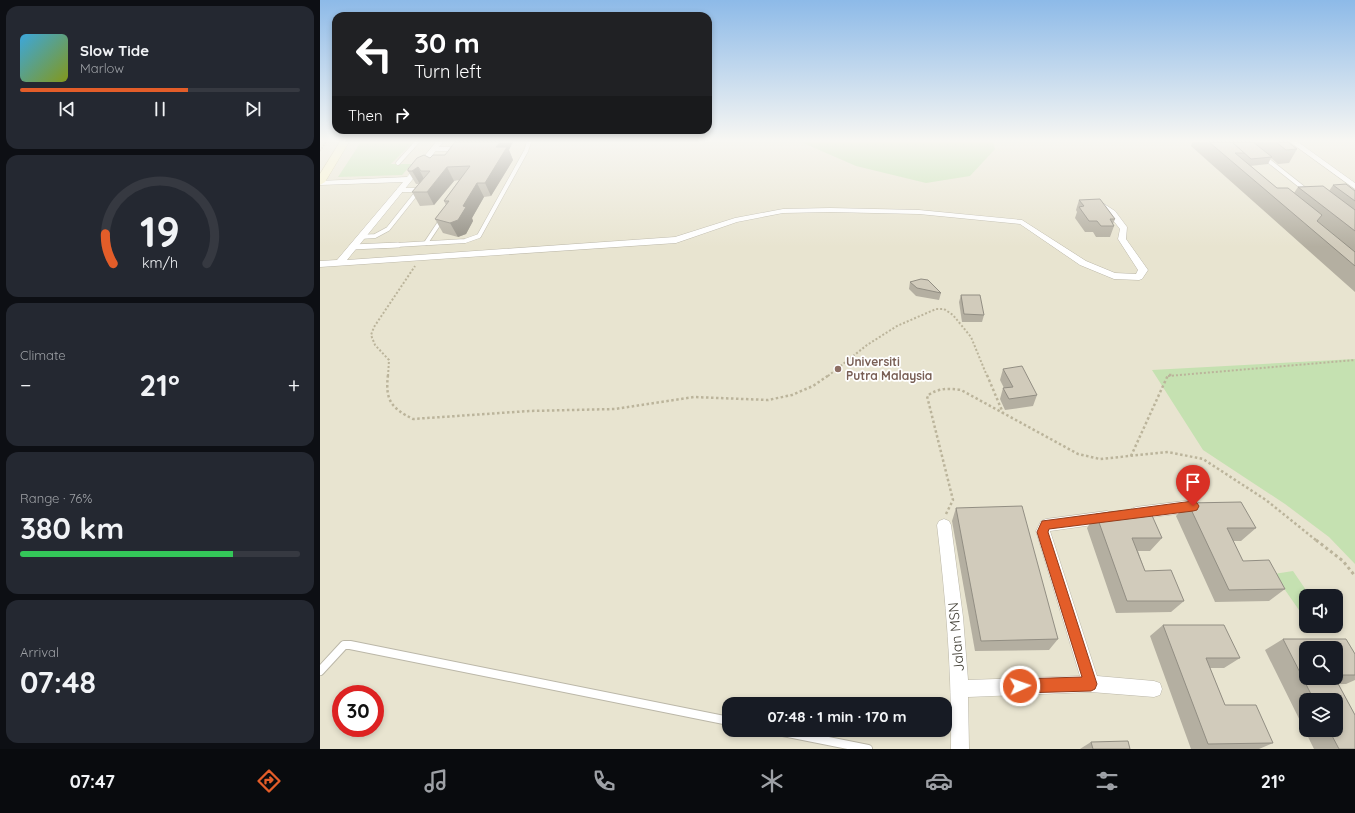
<!DOCTYPE html>
<html lang="en">
<head>
<meta charset="utf-8">
<style>
  body { margin:0; font-family:Quicksand,sans-serif; background:#242831; color:#f1f3f6; height:100vh; display:flex; flex-direction:column; font-size:15px; white-space:nowrap }
  * { box-sizing:border-box; margin:0 }
  p { font-size:13px; color:#9ea1a6 }
  .icon { flex:none; width:22px; height:22px; fill:none; stroke:currentColor; stroke-width:2; stroke-linecap:round; stroke-linejoin:round }
  .map { position:relative; flex:1; overflow:hidden }
  .panel { display:flex; flex-direction:column; gap:6px; padding:6px; background:#0d0f14; width:320px }
  .panel>* { flex:none }
  .guide { position:absolute; left:12px; top:12px; width:380px; height:122px; border-radius:12px; box-shadow:0 2px 6px #0003; background:#202124; color:#fff; overflow:hidden }
  .controls { position:absolute; left:979px; top:589px; display:grid; gap:8px }
  .controls a { display:grid; place-items:center; width:44px; height:44px; border-radius:8px; background:#171b24; box-shadow:0 2px 6px #0003; font-size:20px }
  .speed { position:absolute; left:12px; top:685px; display:flex; gap:8px; font-size:20px; font-weight:700; text-align:center }
  .speed>* { display:grid; place-content:center; width:52px; height:52px; border-radius:50%; background:#171b24; box-shadow:0 2px 6px #0003; line-height:1 }
  .speed .limit { border:6px solid #d22; background:#fff; color:#111 }
  .pin { position:absolute; display:grid; place-items:center; width:34px; height:34px; color:#fff; margin:-41px -17px; border-radius:50% 50% 50% 0; rotate:-45deg; box-shadow:0 0 4px #0007 }
  .pin .icon { rotate:45deg }
  .me { position:absolute; width:44px; margin:-22px; rotate:87deg; stroke-linejoin:round; filter:drop-shadow(0 0 3px #0008) }
  .turn { display:flex; align-items:center; gap:14px; height:84px; padding:0 16px; font-size:18px }
  .turn .icon { width:52px; height:52px; stroke-width:2.5 }
  .turn b { display:block; font-size:28px; line-height:34px }
  .then { display:flex; align-items:center; height:38px; padding:0 16px; background:#0003; gap:8px; font-size:15px }
  .big { font-size:30px; font-weight:700; line-height:1.1 }
  .panel .widget { flex:1; display:flex; flex-direction:column; justify-content:center; gap:6px; min-width:0; padding:0 14px; border-radius:12px; background:#242831 }
  .panel .dial { align-items:center; gap:0 }
  .dial svg { height:104px; overflow:visible; fill:none; stroke:#363941; stroke-width:7; stroke-linecap:round; text-anchor:middle }
  .dial text { fill:#f1f3f6; stroke:none }
  .song { display:flex; align-items:center; gap:12px }
  .cover { width:48px; height:48px; border-radius:6px; background:linear-gradient(135deg,hsl(200 70% 55%),hsl(70 70% 35%)) }
  .played { height:4px; border-radius:2px; background:linear-gradient(90deg,#e35d29 60%,#363941 60%) }
  .keys { display:flex; justify-content:space-around; direction:ltr }
  .heat { display:flex; justify-content:space-between; align-items:center; font-size:22px; direction:ltr }
  .charge { height:6px; border-radius:3px; background:linear-gradient(90deg,#34c759 76%,#363941 0) }
  .trip { position:absolute; left:402px; top:697px; width:230px; height:40px; border-radius:12px; background:#171b24; box-shadow:0 2px 6px #0003; font-weight:700; line-height:40px; text-align:center }
  .tab-bar { display:flex; height:64px; justify-content:space-around; align-items:center; background:#090b0e; color:#9ea1a6 }
  .tab-bar .icon { width:28px; height:28px }
  .tab-bar .selected { color:#e35d29 }
  .tab-bar b { font-size:18px; color:#f1f3f6 }
  main { display:flex; flex:1; min-height:0 }
  .map>svg:first-child { display:block }
  .education { fill:#e8e4d0; fill-rule:evenodd }
  .green { fill:#c5e1b1 }
  .lines { fill:none; stroke-linecap:round; stroke-linejoin:round }
  .service-far2-casing { stroke:#bbb7a8; stroke-width:5 }
  .service-far1-casing { stroke:#bbb7a8; stroke-width:6 }
  .service-casing { stroke:#bbb7a8; stroke-width:10 }
  .minor-casing { stroke:#bbb7a8; stroke-width:1 }
  .secondary-casing { stroke:#ccc598; stroke-width:1 }
  .path-far3 { stroke:#bbb49b; stroke-width:1.5; stroke-dasharray:1.5 1.5; stroke-linecap:butt }
  .path-far2 { stroke:#bbb49b; stroke-width:2; stroke-dasharray:2 2; stroke-linecap:butt }
  .path-far1 { stroke:#bbb49b; stroke-width:2.5; stroke-dasharray:2.5 2.5; stroke-linecap:butt }
  .path { stroke:#bbb49b; stroke-width:3; stroke-dasharray:3 3; stroke-linecap:butt }
  .service-far2 { stroke:#fff; stroke-width:4 }
  .service-far1 { stroke:#fff; stroke-width:5 }
  .service { stroke:#fff; stroke-width:8 }
  .minor { fill:#fff; fill-rule:evenodd }
  .secondary { fill:#f8f3c7; fill-rule:evenodd }
  .wall { fill:#b4afa1; fill-rule:evenodd }
  .shaded-wall { fill:#928e83 }
  .building { fill:#d1cbbb; stroke:#928e83 }
  .route { fill:#e35d29; stroke:#943c1b }
  .education-dot { fill:#8d6e63; stroke:#fff; stroke-width:1.5 }
  .labels { text-anchor:middle; stroke-width:3.5; stroke-linejoin:round; paint-order:stroke }
  .education-label { font-size:12px; font-weight:bold; fill:#785e54; stroke:#fff; text-anchor:start }
  .near-street-label { font-size:14px; fill:#423f35; stroke:#fff }
</style>
</head>
<body>
<main>
<section class="panel">
<div class="widget">
<div class="song"><i class="cover"></i><div><b>Slow Tide</b><p>Marlow</p></div></div>
<div class="played"></div>
<div class="keys"><svg class="icon" aria-label="previous" viewBox="0 0 24 24"><path d="M18 5L8 12l10 7zM5 5v14"/></svg><svg class="icon" aria-label="pause" viewBox="0 0 24 24"><path d="M8 5v14M16 5v14"/></svg><svg class="icon" aria-label="next" viewBox="0 0 24 24"><path d="M6 5l10 7-10 7zM19 5v14"/></svg></div>
</div>
<div class="widget dial"><svg viewBox="0 0 100 80">
<path d="M14 69A42 42 0 1 1 86 69"/>
<path d="M14 69A42 42 0 0 1 8 46" stroke="#e35d29"/>
<text x="50" y="56" font-size="32" font-weight="700">19</text>
<text x="50" y="72" font-size="11">km/h</text>
</svg></div>
<div class="widget"><p>Climate</p>
<div class="heat"><a>−</a><b class="big">21°</b><a>+</a></div>
</div>
<div class="widget"><p>Range · 76%</p><b class="big">380 km</b><div class="charge"></div></div>
<div class="widget"><p>Arrival</p><b class="big">07:48</b></div>
</section>
<div class="map">
<svg width="1035" height="749" viewBox="0 0 1035 749">
  <rect width="100%" height="100%" fill="#f0eee5"/>
  <path class="education" d="M0 142H1035V749H0ZM986 596H1016V626H986ZM986 648H1016V678H986ZM21 694H55V728H21ZM986 700H1016V730H986ZM409 704H625V730H409Z"/>
  <g class="green">
    <path d="M41 142H93L71 164H92L82 175 18 177Z"/>
    <path d="M481 142H673L675 149 650 176 606 183 536 166Z"/>
    <path d="M1035 359V564L1009 537 965 504 883 450 832 370Z"/>
    <path d="M973 571 990 596H986V612L981 613 954 574Z"/>
  </g>
  <g class="lines">
    <defs>
      <g id="service-far2">
        <path d="M113 149H137"/>
        <path d="M944 157 987 191"/>
        <path d="M78 163 97 142"/>
        <path d="M79 190H98"/>
        <path d="M40 237 55 236 68 229 99 190"/>
        <path d="M106 243 122 219"/>
        <path d="M59 246 145 241 159 236 206 151 209 142"/>
      </g>
      <path id="service-far1" d="M32 247 78 245"/>
      <g id="service">
        <path d="M0 671 24 645H30L409 721"/>
        <path d="M453 730 548 749"/>
      </g>
      <g id="minor">
        <path d="M116 142H123L27 260 355 237 415 218 463 209 510 208 599 210 702 220 766 261 795 273 816 274 818 270 798 239 800 229 789 215 775 204 774 202 778 200 795 211 807 227 806 239 828 270 822 279 819 280 794 279 760 265 700 224 599 214 510 212 463 213 417 222 356 243 0 267V261L17 260 83 182 0 185V181L87 177Z"/>
        <path d="M970 142H978L1035 183V189Z"/>
        <path d="M873 500 878 502 880 506 878 510 873 512 816 519 811 517 809 513 811 509 816 507Z"/>
        <path d="M787 511 792 513 794 517 792 521 787 523 730 531 777 676 834 681 840 683 842 689 840 695 834 697 771 692 648 697 649 749H631C632 673 626 600 617 525L619 521 624 519 629 521 631 525 643 617 648 680 760 676 716 531 721 521 726 519Z"/>
      </g>
      <path id="secondary" d="M20 142H29L5 182 0 185V174Z"/>
    </defs>
    <use href="#service-far2" class="service-far2-casing"/>
    <use href="#service-far1" class="service-far1-casing"/>
    <use href="#service" class="service-casing"/>
    <use href="#minor" class="minor-casing"/>
    <use href="#secondary" class="secondary-casing"/>
    <path class="path-far3" d="M0 151 6 142"/>
    <g class="path-far2">
      <path d="M68 376 69 360 55 345 51 335 54 327 95 266"/>
      <path d="M508 376 547 345 577 326 616 309H624L633 315 651 337 667 376"/>
      <path d="M848 376 1035 360"/>
    </g>
    <g class="path-far1">
      <path d="M68 375C65 400 71 408 93 419L209 411 295 409 374 397 448 400 472 395 493 386 509 375"/>
      <path d="M667 375 683 413"/>
      <path d="M811 456 848 375H852"/>
      <path d="M626 514 633 500 607 396C618 388 628 388 641 390L758 454 780 459 848 452 883 459 946 500 997 541"/>
    </g>
    <path class="path" d="M996 540 1023 561 1035 576"/>
    <use href="#service-far2" class="service-far2"/>
    <use href="#service-far1" class="service-far1"/>
    <use href="#service" class="service"/>
    <use href="#minor" class="minor"/>
    <use href="#secondary" class="secondary"/>
  </g>
  <g class="wall">
    <path d="M872 142H968L977 149 969 163 958 164 951 158 948 164 930 166 957 188 974 193 978 187 1009 191 1013 185 1035 191V292L871 146Z"/>
    <path d="M189 150 193 160 171 196 164 197 152 218 153 221 146 234 138 237 123 233 115 219 126 205 124 201 139 180 134 181 114 205 100 206 92 192 99 184H96L88 171 110 158 125 155Z"/>
    <path d="M759 200 795 219 793 224 794 226 790 237H776L773 232H765L755 218 757 212 756 210Z"/>
    <path d="M590 282 621 293 619 300 596 296 589 289Z"/>
    <path d="M641 295 664 315 662 322H642L639 302Z"/>
    <path d="M683 369 717 395 713 406 685 410 680 399 683 388H684L680 380Z"/>
    <path d="M868 503 936 528 921 541H913L923 561 965 589 949 601 895 602 856 516Z"/>
    <path d="M636 508 738 639 729 650 655 651 632 521Z"/>
    <path d="M776 514 842 538 830 551H818L825 571 864 601 851 612 796 613 767 528Z"/>
    <path d="M843 625 920 658 904 668H890L905 705 953 743 939 749H871L830 636Z"/>
    <path d="M963 639H1026L1035 654V680L1026 684H1018L1035 715V749H994L945 650ZM986 648H1016V678H986ZM986 700H1016V730H986Z"/>
    <path d="M771 742 810 749H760Z"/>
  </g>
  <g class="shaded-wall">
    <path d="M180 142H193L189 150 193 160 171 196 165 183 176 147Z"/>
    <path d="M98 167 105 181 100 184 92 171Z"/>
    <path d="M127 167 134 181 114 205 107 192Z"/>
    <path d="M157 183 164 197 152 218 153 221 146 234 138 237 130 223 143 206Z"/>
  </g>
  <g class="building">
    <path d="M135 142H180L176 147H187L165 183H157L143 206 146 207 138 220 130 223 115 219 129 201H124L150 166 127 167 107 192H92L110 171H101L98 167 92 171H88V169L97 158 104 155 110 158 113 155H125Z"/>
    <path d="M889 142H912L925 153H915L957 188H968L1002 215 997 221 1035 252V266Z"/>
    <path d="M912 142H933L952 157 931 159Z"/>
    <path d="M956 142H968L977 149 966 150Z"/>
    <path d="M1026 184 1035 191V201L1013 185Z"/>
    <path d="M1003 186 1035 210V231L978 187Z"/>
    <path d="M780 199 795 219H790L794 226H781L777 221H769L759 207 764 206 759 200Z"/>
    <path d="M601 279 608 280 621 293 597 288 590 282Z"/>
    <path d="M641 295H660L664 315 644 314Z"/>
    <path d="M702 366 717 395 689 399 683 388 693 387 683 369Z"/>
    <path d="M921 502 936 528H907L923 561 949 560 965 589 909 590 868 503Z"/>
    <path d="M702 506 738 639 661 641 636 508Z"/>
    <path d="M801 511H830L842 538H812L825 571 851 570 864 601H807L776 514Z"/>
    <path d="M843 625H904L920 658H886L905 705H936L953 743 888 744Z"/>
    <path d="M963 639H1026L1035 654V675H1016V648H986V678H1015L1035 715V749H1019L1009 730H1016V700H994Z"/>
    <path d="M808 741 810 749H773L771 742Z"/>
  </g>
  <linearGradient id="sky" x2="0" y2="1"><stop stop-color="#8dbae8"/><stop offset="0.57" stop-color="#f8f7f3"/><stop offset="1" stop-color="#f8f7f3" stop-opacity="0"/></linearGradient>
  <rect width="1035" height="247" fill="url(#sky)"/>
  <path class="route" d="M873 501 877 503 879 506 877 510 873 511 729 529 728 532 777 684 775 689 771 691 700 693 695 691 693 686 695 681 700 679 762 677 717 532 722 521Z"/>
  <circle class="education-dot" cx="518" cy="369" r="4"/>
  <g class="labels">
    <g class="education-label">
      <text x="526" y="366">Universiti<tspan x="526" dy="14">Putra Malaysia</tspan></text>
    </g>
    <g class="near-street-label">
      <text transform="translate(636 637) rotate(-95)" y="5">Jalan MSN</text>
    </g>
  </g>
</svg>
<div class="controls">
<a><svg class="icon" aria-label="sound" viewBox="0 0 24 24"><path d="M4 9h4l5-4v14l-5-4H4zM17 9q2 3 0 6"/></svg></a>
<a><svg class="icon" aria-label="search" viewBox="0 0 24 24"><circle cx="10" cy="10" r="6"/><path d="M15 15l6 6"/></svg></a>
<a><svg class="icon" aria-label="layers" viewBox="0 0 24 24"><path d="M12 4l9 5-9 5-9-5zM3 14l9 5 9-5"/></svg></a>
</div>
<div class="speed"><div class="limit">30</div></div>
<div class="pin" style="left:873px;top:506px;background:#d93025"><svg class="icon" aria-label="arrive" viewBox="0 0 24 24"><path d="M6 21V4h12l-3 4 3 4H6"/></svg></div>
<svg class="me" style="left:700px;top:686px" viewBox="-20 -20 40 40"><circle r="17" fill="#e35d29" stroke="#fff" stroke-width="3"/><path d="M0-11L8 9 0 5-8 9z" fill="#fff"/></svg>
<div class="trip">07:48 · 1 min · 170 m</div>
<div class="guide">
<div class="turn"><svg class="icon" aria-label="left" viewBox="0 0 24 24"><path d="M17 20v-9H6M10 6l-5 5 5 5"/></svg><div><b>30 m</b>Turn left</div></div>
<div class="then">Then<svg class="icon" aria-label="right" viewBox="0 0 24 24"><path d="M7 20v-9h11M14 6l5 5-5 5"/></svg></div>
</div>
</div>
</main>
<nav class="tab-bar">
<b>07:47</b>
<svg class="icon selected" aria-label="directions" viewBox="0 0 24 24"><path d="M12 3l9 9-9 9-9-9zM9 14v-3h6M13 9l2 2-2 2"/></svg>
<svg class="icon" aria-label="music" viewBox="0 0 24 24"><path d="M9 18V5l10-2v13"/><circle cx="6" cy="18" r="3"/><circle cx="16" cy="16" r="3"/></svg>
<svg class="icon" aria-label="phone" viewBox="0 0 24 24"><path d="M5 4h4l2 5-3 2q2 4 5 5l2-3 5 2v4C11 20 4 13 5 4z"/></svg>
<svg class="icon" aria-label="climate" viewBox="0 0 24 24"><path d="M12 3v18M4 7l16 10M4 17L20 7"/></svg>
<svg class="icon" aria-label="car" viewBox="0 0 24 24"><path d="M5 17H2v-5l4-1 3-4h7l3 4 3 1v5h-3M9 17h6M6 11h13"/><circle cx="7" cy="17" r="2"/><circle cx="17" cy="17" r="2"/></svg>
<svg class="icon" aria-label="filters" viewBox="0 0 24 24"><path d="M4 7h16M4 17h16"/><circle cx="9" cy="7" r="2"/><circle cx="15" cy="17" r="2"/></svg>
<b>21°</b>
</nav>
</body>
</html>
